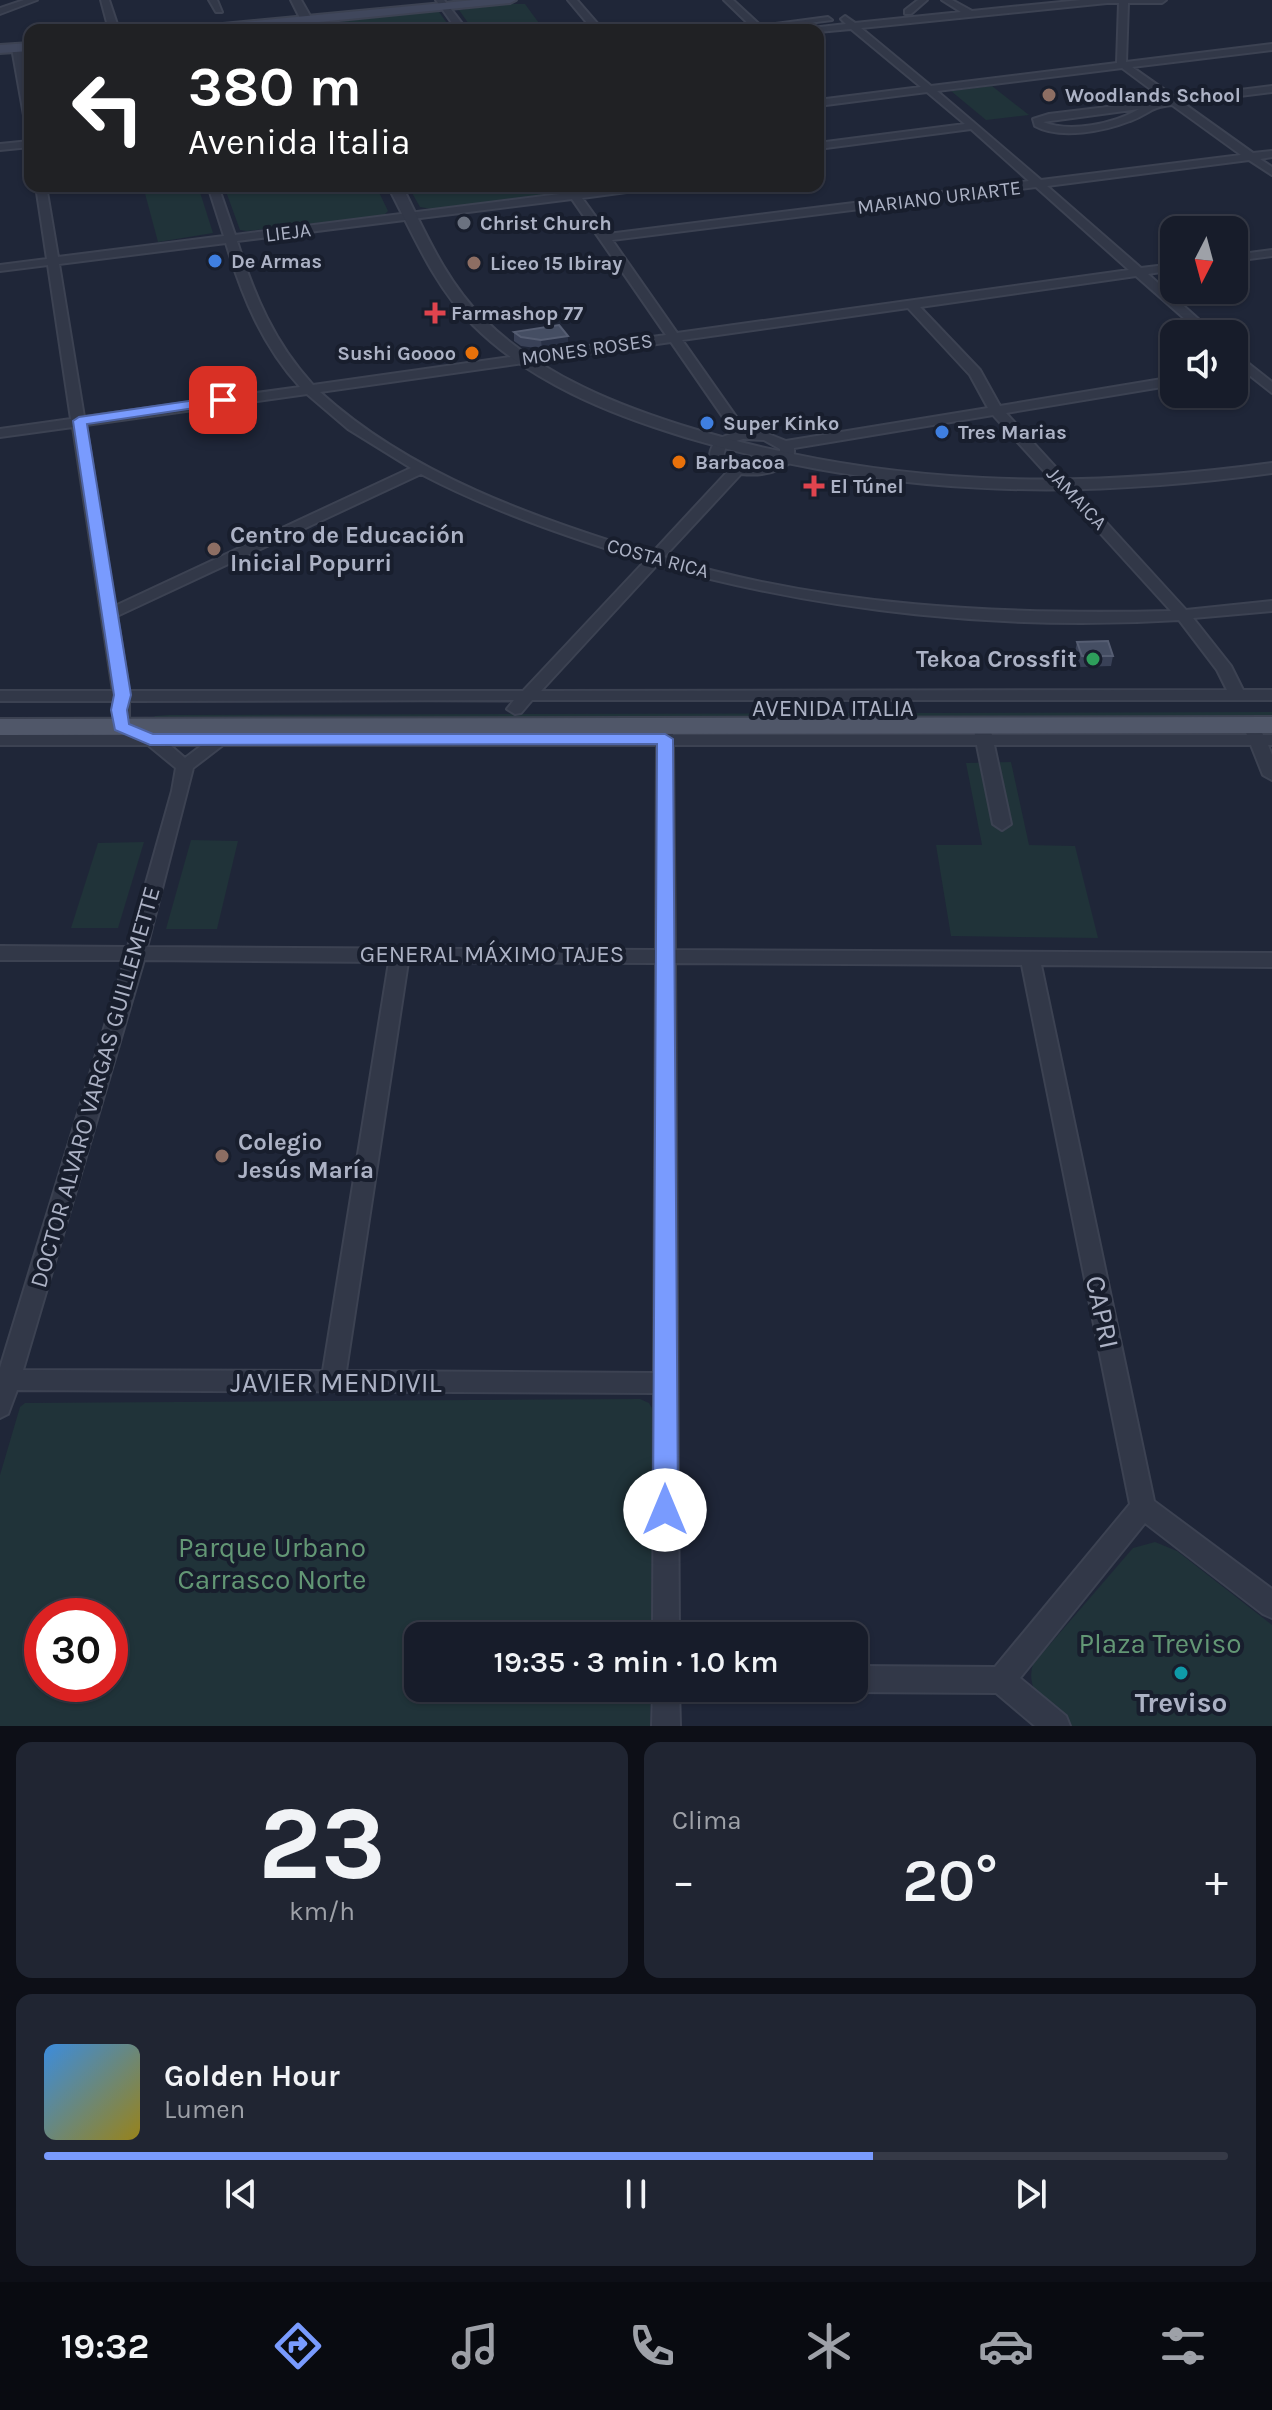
<!DOCTYPE html>
<html lang="es">
<head>
<meta charset="utf-8">
<style>
  body { margin:0; font-family:Karla,sans-serif; background:#202532; color:#f1f3f6; height:100vh; display:flex; flex-direction:column; font-size:30px; white-space:nowrap }
  * { box-sizing:border-box; margin:0 }
  p { font-size:26px; color:#9ea1a8 }
  .icon { flex:none; width:44px; height:44px; fill:none; stroke:currentColor; stroke-width:2; stroke-linecap:round; stroke-linejoin:round }
  .map { position:relative; height:1726px; overflow:hidden }
  .sheet { display:flex; flex-direction:column; gap:16px; padding:16px; background:#0d0f17; flex:1 }
  .sheet>* { flex:none }
  .top-card { position:absolute; left:24px; top:24px; width:800px; height:168px; border-radius:16px; box-shadow:0 2px 6px #0004,0 0 0 2px #363a47; background:#202124; color:#fff; overflow:hidden }
  .needle { width:52px; rotate:186deg }
  .tools { position:absolute; left:1160px; top:216px; display:grid; gap:16px }
  .tools a { display:grid; place-items:center; width:88px; height:88px; border-radius:16px; background:#171c2a; box-shadow:0 2px 6px #0004,0 0 0 2px #363a47; font-size:40px }
  .speed { position:absolute; left:24px; top:1598px; display:flex; gap:16px; font-size:40px; font-weight:700; text-align:center }
  .speed>* { display:grid; place-content:center; width:104px; height:104px; border-radius:50%; background:#171c2a; box-shadow:0 2px 6px #0004,0 0 0 2px #363a47; line-height:1 }
  .speed .limit { border:12px solid #d22; background:#fff; color:#111 }
  .pin { position:absolute; display:grid; place-items:center; width:68px; height:68px; color:#fff; margin:-34px; border-radius:16px; box-shadow:0 4px 12px #0006 }
  .me { position:absolute; width:88px; margin:-44px; rotate:0deg; stroke-linejoin:round; filter:drop-shadow(0 0 6px #0008) }
  .turn { display:flex; align-items:center; gap:28px; height:168px; padding:0 32px; font-size:36px }
  .turn .icon { width:104px; height:104px; stroke-width:2.5 }
  .turn b { display:block; font-size:56px; line-height:68px }
  .big { font-size:60px; font-weight:600; line-height:1.1 }
  .sheet .tile { flex:1; display:flex; flex-direction:column; justify-content:center; gap:12px; min-width:0; padding:0 28px; border-radius:16px; background:#202532 }
  .sheet .dial { align-items:center; gap:0 }
  .dial b { font-size:104px; line-height:1 }
  .song { display:flex; align-items:center; gap:24px }
  .cover { width:96px; height:96px; border-radius:12px; background:linear-gradient(135deg,hsl(210 70% 55%),hsl(50 70% 35%)) }
  .played { height:8px; border-radius:4px; background:linear-gradient(90deg,#799bfe 70%,#363a47 70%) }
  .keys { display:flex; justify-content:space-around; direction:ltr }
  .heat { display:flex; justify-content:space-between; align-items:center; font-size:44px; direction:ltr }
  .sheet .tiles { flex:1; display:grid; gap:16px; grid-template-columns:1fr 1fr }
  .tile:last-child { grid-column:span 2 }
  .trip { position:absolute; left:404px; top:1622px; width:464px; height:80px; border-radius:16px; background:#171c2a; box-shadow:0 2px 6px #0004,0 0 0 2px #363a47; font-weight:600; line-height:80px; text-align:center }
  .tab-bar { display:flex; height:128px; justify-content:space-around; align-items:center; background:#090b11; color:#9ea1a8 }
  .tab-bar .icon { width:56px; height:56px }
  .tab-bar .active { color:#799bfe }
  .tab-bar b { font-size:36px; color:#f1f3f6 }
  .map>svg:first-child { display:block }
  .green { fill:#203339; fill-rule:evenodd }
  .lines { fill:none; stroke-linecap:round; stroke-linejoin:round }
  .minor-casing { stroke:#3c4252; stroke-width:4 }
  .tertiary-casing { stroke:#3c4252; stroke-width:4 }
  .secondary-casing { stroke:#3c4252; stroke-width:4 }
  .primary-casing { stroke:#3c4252; stroke-width:4 }
  .minor { fill:#323848; fill-rule:evenodd }
  .tertiary { fill:#323848; fill-rule:evenodd }
  .secondary { fill:#40475c; fill-rule:evenodd }
  .primary { fill:#505769; fill-rule:evenodd }
  .wall { fill:#394157 }
  .shaded-wall { fill:#293146 }
  .building { fill:#454e63; stroke:#555d72; stroke-width:2 }
  .route { fill:#799bfe; stroke:#4f65a5; stroke-width:2 }
  .education-dot { fill:#8d6e63; stroke:#181e2d; stroke-width:3 }
  .worship-dot { fill:#6b7280; stroke:#181e2d; stroke-width:3 }
  .shop-dot { fill:#3f7fe0; stroke:#181e2d; stroke-width:3 }
  .health-dot { fill:#e0444e; stroke:#181e2d; stroke-width:3 }
  .food-dot { fill:#e8710a; stroke:#181e2d; stroke-width:3 }
  .leisure-dot { fill:#2e9e5b; stroke:#181e2d; stroke-width:3 }
  .culture-dot { fill:#0f9aa8; stroke:#181e2d; stroke-width:3 }
  .labels { text-anchor:middle; stroke-width:8; stroke-linejoin:round; paint-order:stroke }
  .far-poi-label { font-size:20px; font-weight:bold; fill:#acb2c5; stroke:#181e2d; text-anchor:start }
  .far-street-label { font-size:20px; fill:#acb2c5; stroke:#181e2d }
  .poi-label { font-size:24px; font-weight:bold; fill:#acb2c5; stroke:#181e2d; text-anchor:start }
  .street-label { font-size:24px; fill:#acb2c5; stroke:#181e2d }
  .near-street-label { font-size:28px; fill:#acb2c5; stroke:#181e2d }
  .near-park-label { font-size:28px; fill:#639775; stroke:#181e2d }
  .near-poi-label { font-size:28px; font-weight:bold; fill:#acb2c5; stroke:#181e2d }
</style>
</head>
<body>
<div class="map">
<svg width="1272" height="1726" viewBox="0 0 1272 1726">
  <rect width="100%" height="100%" fill="#1f2638"/>
  <g class="green">
    <path d="M507 4H525L544 30H473L459 10Z"/>
    <path d="M433 11 439 12 452 30H330L326 23Z"/>
    <path d="M992 86 1029 115 986 120 951 91Z"/>
    <path d="M143 186H198L213 233 158 242Z"/>
    <path d="M224 186H376L388 211 384 215 247 231 240 230Z"/>
    <path d="M408 186H556L560 191 555 194 431 209 420 207Z"/>
    <path d="M1272 712V720L152 721 155 716 169 715Z"/>
    <path d="M1011 762 1029 845 1075 846 1098 938 951 936 936 845H982L966 763Z"/>
    <path d="M191 840 238 841 217 929H166Z"/>
    <path d="M144 842 118 928H71L98 843Z"/>
    <path d="M640 1399 649 1403 653 1410 651 1636H418V1688H651L650 1726H0V1475L20 1407 25 1403ZM42 1616H110V1684H42Z"/>
    <path d="M1155 1542 1177 1551 1272 1625V1726H1070C1050 1709 1024 1693 1033 1664L1133 1548Z"/>
  </g>
  <g class="lines">
    <defs>
      <g id="minor">
        <path d="M24 0H37L0 14V8Z"/>
        <path d="M101 0H109L119 30H109Z"/>
        <path d="M209 0H217L222 12H216Z"/>
        <path d="M436 0H444L467 30H457Z"/>
        <path d="M568 0H577L603 30H593Z"/>
        <path d="M724 0H733L761 26 828 17 832 20 755 30Z"/>
        <path d="M918 0H927L911 14H905V10Z"/>
        <path d="M942 0H952L972 11 1081 0H1166L1162 3H1128L1126 62 1272 44V50L1132 67 1176 98 1272 86V92L1183 103 1253 153 1272 151V157L1260 159 1272 167V175L1249 160 1047 186 1141 268 1174 264V270L1148 274 1215 334H1202L1136 276 920 307 980 370 1000 406 1174 377V385L1006 413 1186 610 1272 601V611L1193 618 1231 666 1243 690H1272V700H532L521 713 515 714 507 709 514 700 129 701V723L153 735H657V727L665 722 673 727V735H975L974 729 982 724 988 725 992 735H1247L1245 730 1253 725 1259 726 1263 735H1272V745H1268L1272 755V780L1263 775 1251 745H994L1011 824 1002 830 993 824 977 745H673L675 950 1272 953V967L1041 965 1154 1501 1272 1589V1618L1263 1614 1145 1523 1020 1678 1066 1716 1070 1726H1035L996 1693 854 1692 844 1688H854V1666L995 1667 1130 1504 1022 965 675 963 679 1636H653L654 1393 17 1390 8 1414 0 1418V1368L125 960H0V946L128 947 172 791 176 768 148 745H0V735H126L113 726V701H0V691H113L73 427 0 437V429L71 419 48 265 0 271V265L47 259 36 186H46L58 257 224 236 208 186H218L235 235 568 193V189L572 188 578 192 623 186H654L649 189 582 198 608 234 1029 181 971 129 818 149V143L965 124 927 92 818 106V100L921 87 851 29 818 32V30H810L812 28 846 24 841 19 845 16 855 23 961 12ZM1107 3H1119L1117 63 931 86 861 28ZM1122 68 1165 100 1049 114 1033 119 1035 126C1060 140 1105 131 1130 121 1150 114 1149 107 1172 105L1241 155 1041 180 937 91ZM1139 109C1114 124 1070 133 1043 122ZM1036 187 1129 270 677 333 612 240ZM572 199 666 335 313 385C274 343 254 295 237 241ZM226 243C242 296 262 345 300 387L84 417 59 264ZM908 308 970 375 988 408 786 441 766 433 746 431 682 340ZM671 342 734 433C721 437 712 440 710 455L729 470 651 554C534 517 412 476 320 392ZM307 394 348 429 411 468 115 606 86 425ZM993 415 1171 611C1003 615 826 607 664 557L741 474C761 476 780 473 794 459V448ZM743 439 764 440 780 449V458C762 470 740 470 724 454 725 443 733 442 743 439ZM421 474C492 511 568 537 645 561L523 691H129L117 616ZM657 565C824 612 1005 631 1179 620L1217 670 1227 690 541 691ZM170 745H202L185 758ZM223 745H657L656 950 147 947 193 768ZM144 960 389 962 323 1371 23 1370ZM408 962 656 963 654 1373 346 1371Z"/>
        <path d="M17 45 22 48 30 94V124L25 121 12 48Z"/>
        <path d="M30 141V147L0 150V144Z"/>
        <path d="M1272 250V256L1234 261V255Z"/>
        <path d="M1234 352 1272 382V393L1234 363Z"/>
        <path d="M653 1688H679L680 1726H652Z"/>
      </g>
      <g id="tertiary">
        <path d="M291 0H301L318 30H306Z"/>
        <path d="M388 186H402C425 232 446 282 484 319 541 376 621 407 697 430 889 487 1075 490 1272 463V473C1070 501 882 496 685 437 609 414 530 382 473 325 434 286 413 234 388 186Z"/>
      </g>
      <g id="secondary">
        <path d="M474 0H516L510 3 239 30H196L202 26Z"/>
        <path d="M30 43V51L0 53V45Z"/>
      </g>
      <path id="primary" d="M1272 717V733L0 735V719Z"/>
    </defs>
    <use href="#minor" class="minor-casing"/>
    <use href="#tertiary" class="tertiary-casing"/>
    <use href="#secondary" class="secondary-casing"/>
    <use href="#primary" class="primary-casing"/>
    <use href="#minor" class="minor"/>
    <use href="#tertiary" class="tertiary"/>
    <use href="#secondary" class="secondary"/>
    <use href="#primary" class="primary"/>
  </g>
  <g class="wall">
    <path d="M514 332 568 336V345L542 349 521 346 514 341Z"/>
    <path d="M1077 642 1113 656 1111 666 1080 667 1075 652Z"/>
  </g>
  <path class="shaded-wall" d="M568 336V345L542 349 541 340Z"/>
  <g class="building">
    <path d="M559 325 568 336 541 340 521 337 514 332Z"/>
    <path d="M1108 641 1113 656H1082L1077 642Z"/>
  </g>
  <path class="route" d="M223 396 230 400 228 403 87 424 131 695 127 710 129 724 153 734H665L673 739 678 1510 674 1518 665 1521 656 1518 653 1510 657 744 150 745 115 730 111 710 114 695 73 421 79 417Z"/>
  <g class="education-dot">
    <circle cx="1049" cy="95" r="8"/>
    <circle cx="474" cy="263" r="8"/>
    <circle cx="214" cy="549" r="8"/>
    <circle cx="222" cy="1156" r="8"/>
  </g>
  <circle class="worship-dot" cx="464" cy="223" r="8"/>
  <g class="shop-dot">
    <circle cx="215" cy="261" r="8"/>
    <circle cx="707" cy="423" r="8"/>
    <circle cx="942" cy="432" r="8"/>
  </g>
  <g class="health-dot">
    <path d="M431 301h8v8h8v8h-8v8h-8v-8h-8v-8h8z"/>
    <path d="M810 474h8v8h8v8h-8v8h-8v-8h-8v-8h8z"/>
  </g>
  <g class="food-dot">
    <circle cx="472" cy="353" r="8"/>
    <circle cx="679" cy="462" r="8"/>
  </g>
  <circle class="leisure-dot" cx="1093" cy="659" r="8"/>
  <circle class="culture-dot" cx="1181" cy="1673" r="8"/>
  <g class="labels">
    <g class="far-poi-label">
      <text x="1065" y="102">Woodlands School</text>
      <text x="480" y="230">Christ Church</text>
      <text x="231" y="268">De Armas</text>
      <text x="490" y="270">Liceo 15 Ibiray</text>
      <text x="451" y="320">Farmashop 77</text>
      <text x="456" y="360" text-anchor="end">Sushi Goooo</text>
      <text x="723" y="430">Super Kinko</text>
      <text x="958" y="439">Tres Marias</text>
      <text x="695" y="469">Barbacoa</text>
      <text x="830" y="493">El Túnel</text>
    </g>
    <g class="far-street-label">
      <text transform="translate(939 197) rotate(-7)" y="7">MARIANO URIARTE</text>
      <text transform="translate(288 232) rotate(-7)" y="7">LIEJA</text>
      <text transform="translate(587 349) rotate(-8)" y="7">MONES ROSES</text>
      <text transform="translate(1077 498) rotate(47)" y="7">JAMAICA</text>
      <text transform="translate(658 558) rotate(15)" y="7">COSTA RICA</text>
    </g>
    <g class="poi-label">
      <text x="230" y="543">Centro de Educación<tspan x="230" dy="28">Inicial Popurri</tspan></text>
      <text x="1077" y="667" text-anchor="end">Tekoa Crossfit</text>
      <text x="238" y="1150">Colegio<tspan x="238" dy="28">Jesús María</tspan></text>
    </g>
    <g class="street-label">
      <text x="833" y="716">AVENIDA ITALIA</text>
      <text x="492" y="962">GENERAL MÁXIMO TAJES</text>
      <text transform="translate(95 1087) rotate(-74)" y="8">DOCTOR ALVARO VARGAS GUILLEMETTE</text>
    </g>
    <g class="near-street-label">
      <text transform="translate(1103 1312) rotate(78)" y="10">CAPRI</text>
      <text x="336" y="1392">JAVIER MENDIVIL</text>
    </g>
    <g class="near-park-label">
      <text x="272" y="1557">Parque Urbano<tspan x="272" dy="32">Carrasco Norte</tspan></text>
      <text x="1160" y="1653">Plaza Treviso</text>
    </g>
    <g class="near-poi-label">
      <text x="1181" y="1712">Treviso</text>
    </g>
  </g>
</svg>
<div class="tools">
<a><svg class="needle" viewBox="-14 -14 28 28"><path d="M0-13l5 13h-10z" fill="#e53935"/><path d="M0 13l5-13h-10z" fill="#9ea1a8"/></svg></a>
<a><svg class="icon" aria-label="sound" viewBox="0 0 24 24"><path d="M4 9h4l5-4v14l-5-4H4zM17 9q2 3 0 6"/></svg></a>
</div>
<div class="speed"><div class="limit">30</div></div>
<div class="pin" style="left:223px;top:400px;background:#d93025"><svg class="icon" aria-label="arrive" viewBox="0 0 24 24"><path d="M6 21V4h12l-3 4 3 4H6"/></svg></div>
<svg class="me" style="left:665px;top:1510px" viewBox="-20 -20 40 40"><circle r="19" fill="#fff"/><path d="M0-13L10 11 0 6-10 11z" fill="#799bfe"/></svg>
<div class="trip">19:35 · 3 min · 1.0 km</div>
<div class="top-card">
<div class="turn"><svg class="icon" aria-label="left" viewBox="0 0 24 24"><path d="M17 20v-9H6M10 6l-5 5 5 5"/></svg><div><b>380 m</b>Avenida Italia</div></div>
</div>
</div>
<section class="sheet">
<div class="tiles">
<div class="tile dial"><b>23</b><p>km/h</p></div>
<div class="tile"><p>Clima</p>
<div class="heat"><a>−</a><b class="big">20°</b><a>+</a></div>
</div>
<div class="tile">
<div class="song"><i class="cover"></i><div><b>Golden Hour</b><p>Lumen</p></div></div>
<div class="played"></div>
<div class="keys"><svg class="icon" aria-label="previous" viewBox="0 0 24 24"><path d="M18 5L8 12l10 7zM5 5v14"/></svg><svg class="icon" aria-label="pause" viewBox="0 0 24 24"><path d="M8 5v14M16 5v14"/></svg><svg class="icon" aria-label="next" viewBox="0 0 24 24"><path d="M6 5l10 7-10 7zM19 5v14"/></svg></div>
</div>
</div>
</section>
<nav class="tab-bar">
<b>19:32</b>
<svg class="icon active" aria-label="directions" viewBox="0 0 24 24"><path d="M12 3l9 9-9 9-9-9zM9 14v-3h6M13 9l2 2-2 2"/></svg>
<svg class="icon" aria-label="music" viewBox="0 0 24 24"><path d="M9 18V5l10-2v13"/><circle cx="6" cy="18" r="3"/><circle cx="16" cy="16" r="3"/></svg>
<svg class="icon" aria-label="phone" viewBox="0 0 24 24"><path d="M5 4h4l2 5-3 2q2 4 5 5l2-3 5 2v4C11 20 4 13 5 4z"/></svg>
<svg class="icon" aria-label="climate" viewBox="0 0 24 24"><path d="M12 3v18M4 7l16 10M4 17L20 7"/></svg>
<svg class="icon" aria-label="car" viewBox="0 0 24 24"><path d="M5 17H2v-5l4-1 3-4h7l3 4 3 1v5h-3M9 17h6M6 11h13"/><circle cx="7" cy="17" r="2"/><circle cx="17" cy="17" r="2"/></svg>
<svg class="icon" aria-label="filters" viewBox="0 0 24 24"><path d="M4 7h16M4 17h16"/><circle cx="9" cy="7" r="2"/><circle cx="15" cy="17" r="2"/></svg>
</nav>
</body>
</html>
